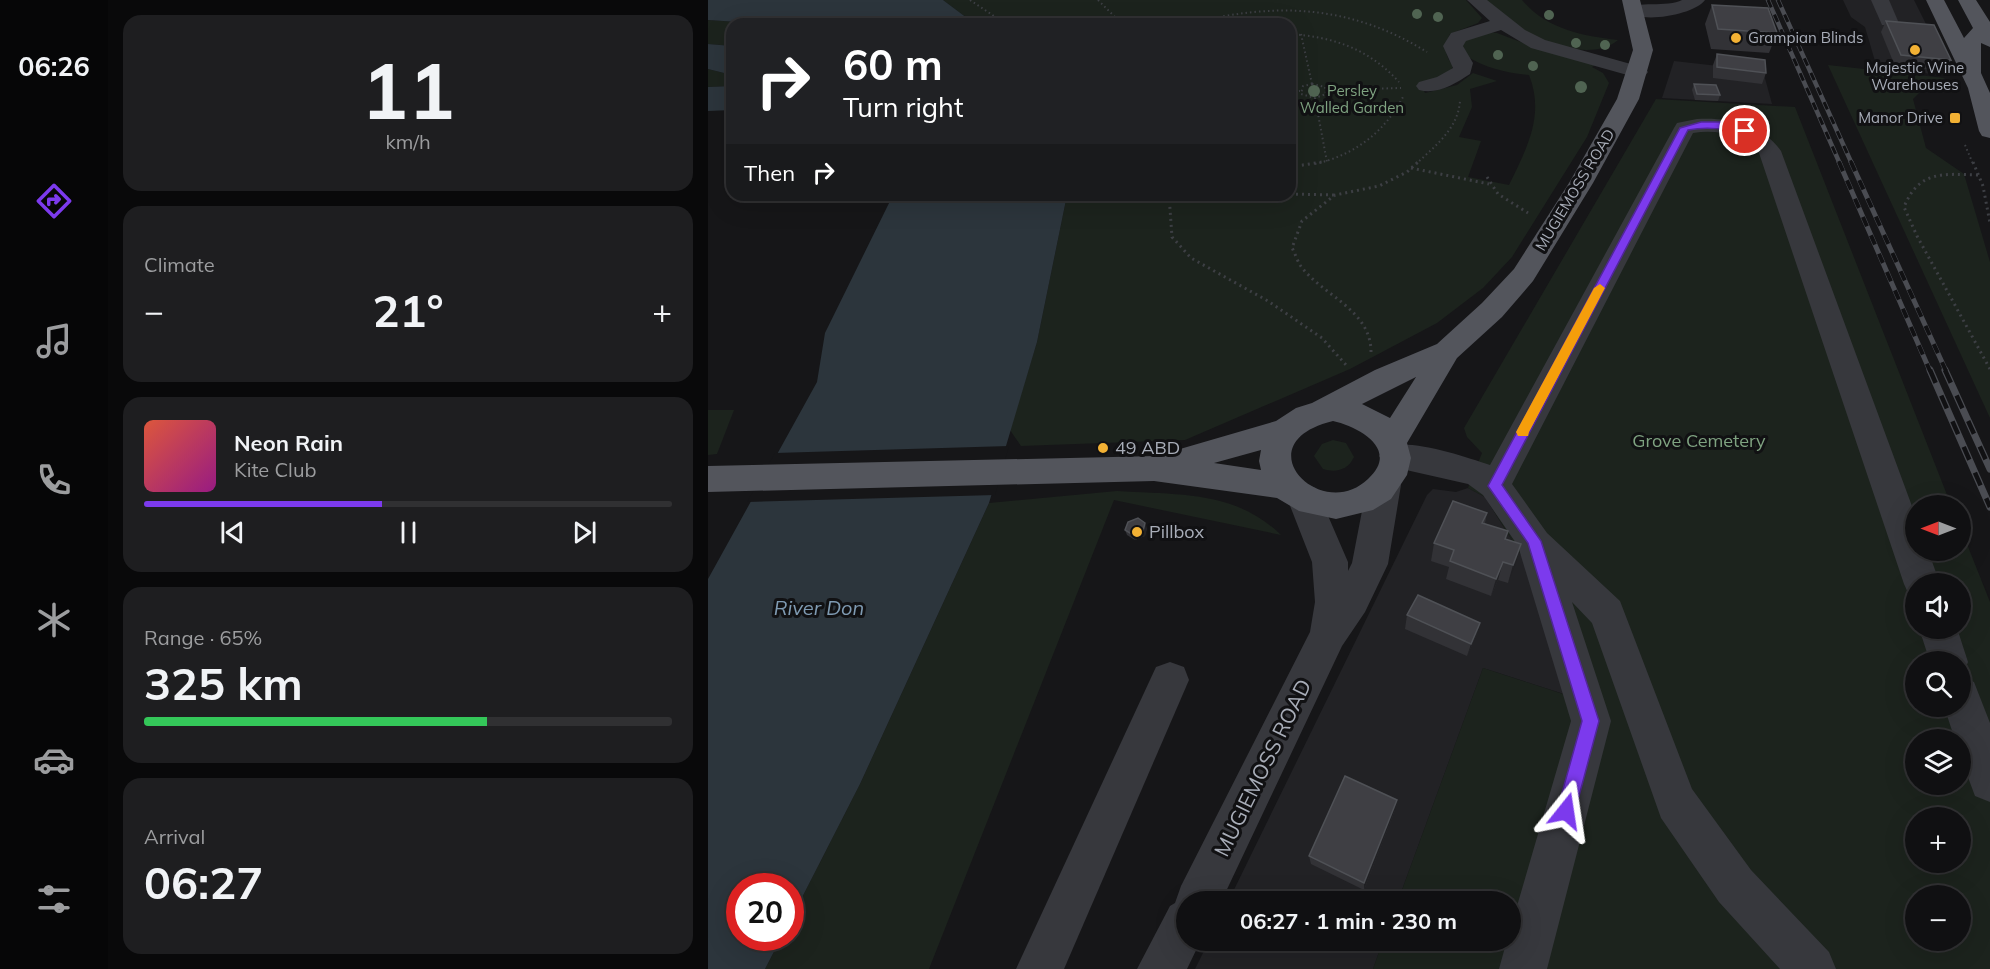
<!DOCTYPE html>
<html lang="en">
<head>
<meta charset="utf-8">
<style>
  body { margin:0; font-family:Mulish,sans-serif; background:#1e1e20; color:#f1f3f6; height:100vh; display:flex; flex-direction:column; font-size:22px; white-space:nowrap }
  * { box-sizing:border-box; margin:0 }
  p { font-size:20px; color:#9c9d9f }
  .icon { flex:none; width:33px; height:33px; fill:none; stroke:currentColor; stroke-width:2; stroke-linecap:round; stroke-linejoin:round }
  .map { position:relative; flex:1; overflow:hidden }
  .panel { display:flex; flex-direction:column; gap:15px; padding:15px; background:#09090a; width:600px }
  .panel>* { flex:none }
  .guide { position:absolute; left:18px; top:18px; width:570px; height:183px; border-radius:18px; box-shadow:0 6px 24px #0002,0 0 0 2px #303032; background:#202124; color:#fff; overflow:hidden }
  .needle { width:39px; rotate:270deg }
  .fabs { position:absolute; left:1197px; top:495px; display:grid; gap:12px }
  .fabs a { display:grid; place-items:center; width:66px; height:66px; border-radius:50%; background:#101012; box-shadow:0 6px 24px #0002,0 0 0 2px #303032; font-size:30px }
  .speed { position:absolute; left:18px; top:873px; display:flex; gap:12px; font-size:30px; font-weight:700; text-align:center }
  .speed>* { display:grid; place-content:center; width:78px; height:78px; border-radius:50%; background:#101012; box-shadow:0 6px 24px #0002,0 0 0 2px #303032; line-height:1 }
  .speed .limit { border:9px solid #d22; background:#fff; color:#111 }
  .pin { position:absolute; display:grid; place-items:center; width:51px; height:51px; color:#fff; margin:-26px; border:3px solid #fff; border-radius:50%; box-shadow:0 2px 6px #0007 }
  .me { position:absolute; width:66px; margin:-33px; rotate:15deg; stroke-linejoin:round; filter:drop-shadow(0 0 4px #0008) }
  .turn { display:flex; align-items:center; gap:21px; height:126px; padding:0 18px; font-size:27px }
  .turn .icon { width:78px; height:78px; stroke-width:2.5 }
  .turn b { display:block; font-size:42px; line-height:51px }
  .then { display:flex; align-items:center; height:57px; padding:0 18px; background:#0003; gap:12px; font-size:22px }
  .big { font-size:45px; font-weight:700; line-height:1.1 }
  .panel .widget { flex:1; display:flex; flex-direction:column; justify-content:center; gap:9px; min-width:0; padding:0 21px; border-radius:18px; background:#1e1e20 }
  .panel .dial { align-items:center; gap:0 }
  .dial b { font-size:78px; line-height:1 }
  .song { display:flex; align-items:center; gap:18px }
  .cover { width:72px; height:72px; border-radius:9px; background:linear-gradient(135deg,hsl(10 70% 55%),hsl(310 70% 35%)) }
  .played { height:6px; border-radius:3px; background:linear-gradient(90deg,#7c3aed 45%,#303032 45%) }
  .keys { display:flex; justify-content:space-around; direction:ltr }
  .heat { display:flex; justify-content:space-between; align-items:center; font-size:33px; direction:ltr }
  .charge { height:9px; border-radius:4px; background:linear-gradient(90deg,#34c759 65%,#303032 0) }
  .trip { position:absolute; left:468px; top:891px; width:345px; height:60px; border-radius:30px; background:#101012; box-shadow:0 6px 24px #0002,0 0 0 2px #303032; font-weight:700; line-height:60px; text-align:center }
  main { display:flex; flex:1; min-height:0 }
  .tabs { display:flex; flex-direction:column; width:108px; justify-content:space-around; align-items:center; background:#060607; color:#9c9d9f }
  .tabs .icon { width:42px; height:42px }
  .tabs .selected { color:#7c3aed }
  .tabs b { font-size:27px; color:#f1f3f6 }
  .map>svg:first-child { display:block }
  .built { fill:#222225 }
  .green { fill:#1c231d; fill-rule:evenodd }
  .water { fill:#2c353c }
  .pier { fill:#161618 }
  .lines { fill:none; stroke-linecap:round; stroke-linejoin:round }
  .path-far1 { stroke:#3d3f44; stroke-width:2; stroke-dasharray:1.5 3; stroke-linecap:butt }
  .path { stroke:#3d3f44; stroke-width:3; stroke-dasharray:2 4; stroke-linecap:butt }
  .minor { fill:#37383d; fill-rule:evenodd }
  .major { fill:#53555c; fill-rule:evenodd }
  .rail-far2-casing { stroke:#4a4c52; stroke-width:4.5 }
  .rail-far1-casing { stroke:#4a4c52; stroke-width:5 }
  .rail-casing { stroke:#4a4c52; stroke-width:7 }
  .rail-far2 { stroke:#111113; stroke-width:3; stroke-dasharray:8; stroke-linecap:butt }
  .rail-far1 { stroke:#111113; stroke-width:4; stroke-dasharray:10; stroke-linecap:butt }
  .rail { stroke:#111113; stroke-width:4.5; stroke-dasharray:14; stroke-linecap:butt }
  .tree { fill:#506452 }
  .wall { fill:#323236 }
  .shaded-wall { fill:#212124 }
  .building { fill:#3f3f44; stroke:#4f5156; stroke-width:1.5 }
  .route { fill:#7c3aed; stroke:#51269a; stroke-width:1.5 }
  .slow { fill:#f59e0b }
  .poi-dot { fill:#f2b134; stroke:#111113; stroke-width:2 }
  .labels { text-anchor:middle; stroke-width:6; stroke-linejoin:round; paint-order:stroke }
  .far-poi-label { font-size:15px; fill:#a8adb8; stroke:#111113; text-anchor:start }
  .far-park-label { font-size:15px; fill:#7fa381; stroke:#111113 }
  .far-street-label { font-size:15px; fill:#a8adb8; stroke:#111113 }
  .park-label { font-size:18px; fill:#7fa381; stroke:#111113 }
  .poi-label { font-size:18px; fill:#a8adb8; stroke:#111113; text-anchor:start }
  .water-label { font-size:20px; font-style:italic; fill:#7f9bb3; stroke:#111113 }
  .near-street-label { font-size:21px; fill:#a8adb8; stroke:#111113 }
</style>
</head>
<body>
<main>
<nav class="tabs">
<b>06:26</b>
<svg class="icon selected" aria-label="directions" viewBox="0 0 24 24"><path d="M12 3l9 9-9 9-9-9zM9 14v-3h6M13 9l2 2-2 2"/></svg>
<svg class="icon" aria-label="music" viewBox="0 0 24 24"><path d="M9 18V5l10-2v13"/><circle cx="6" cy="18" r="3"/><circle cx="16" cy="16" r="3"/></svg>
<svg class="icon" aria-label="phone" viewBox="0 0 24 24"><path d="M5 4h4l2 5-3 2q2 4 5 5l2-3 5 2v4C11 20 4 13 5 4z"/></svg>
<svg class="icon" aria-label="climate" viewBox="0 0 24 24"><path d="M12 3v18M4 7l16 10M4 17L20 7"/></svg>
<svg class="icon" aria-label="car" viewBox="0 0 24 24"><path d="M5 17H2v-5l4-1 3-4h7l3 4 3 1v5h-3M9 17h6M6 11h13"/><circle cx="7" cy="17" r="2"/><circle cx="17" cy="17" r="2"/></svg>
<svg class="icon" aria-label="filters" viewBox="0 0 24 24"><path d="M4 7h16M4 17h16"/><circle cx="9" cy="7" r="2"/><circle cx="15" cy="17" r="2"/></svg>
</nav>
<section class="panel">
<div class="widget dial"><b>11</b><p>km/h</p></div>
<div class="widget"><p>Climate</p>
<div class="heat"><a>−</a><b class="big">21°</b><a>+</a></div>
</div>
<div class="widget">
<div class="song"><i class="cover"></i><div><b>Neon Rain</b><p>Kite Club</p></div></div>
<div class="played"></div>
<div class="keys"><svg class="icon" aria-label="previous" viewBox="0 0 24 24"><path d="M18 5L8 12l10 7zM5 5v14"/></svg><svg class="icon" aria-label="pause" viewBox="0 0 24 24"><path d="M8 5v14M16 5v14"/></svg><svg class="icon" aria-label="next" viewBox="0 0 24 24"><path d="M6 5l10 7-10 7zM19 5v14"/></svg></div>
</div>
<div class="widget"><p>Range · 65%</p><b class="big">325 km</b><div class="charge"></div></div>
<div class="widget"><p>Arrival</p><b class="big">06:27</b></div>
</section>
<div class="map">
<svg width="1282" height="969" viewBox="0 0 1282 969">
  <rect width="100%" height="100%" fill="#161618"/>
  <g class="built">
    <path d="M1135 0H1206L1244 76 1169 68 1157 27 1143 17Z"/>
    <path d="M966 61 1055 71 1064 104 954 98Z"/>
    <path d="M760 488 777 497 820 566 859 695 775 668 690 901 520 902 719 495 725 489 748 492Z"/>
    <path d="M501 941V940L675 941 665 969H487Z"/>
  </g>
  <g class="green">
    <path d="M235 0H758L774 18 770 23 742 34C735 48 737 54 745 66L742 73 713 84 717 93 749 85 765 73 789 81 762 89 764 107 751 137 773 141 760 177 801 185C819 148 837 115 821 75 798 73 778 68 758 56L754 42 778 32 789 33 826 47 887 65 884 67 895 73 901 83 879 137 804 257 775 288 729 323 642 369 477 440 313 446 302 430 329 342 359 195H582V24H267Z"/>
    <path d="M776 0H814C838 29 874 36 910 40 887 60 841 46 817 32 803 23 790 10 776 0Z"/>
    <path d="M0 20 58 24H24L23 46 0 44Z"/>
    <path d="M1120 65 1237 78 1213 91 1205 99 1218 148 1256 174 1282 262V418Z"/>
    <path d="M0 69 24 75V86L0 87Z"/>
    <path d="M948 99 1087 107 1243 505 1208 506V550H1252L1253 529 1282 602V969H665L675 941 802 940V902L690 901 775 668 858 695 820 566 777 497 760 488 774 453 759 437 756 428ZM1208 584H1252V628H1208ZM1208 662H1252V706H1208ZM1208 740H1252V784H1208ZM1208 818H1252V862H1208ZM1208 896H1252V940H1208Z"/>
    <path d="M0 410H26L9 454 0 455Z"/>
    <path d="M625 440 638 443 646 457C640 470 628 473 615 469L606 456 614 444Z"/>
    <path d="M409 491C469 495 527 490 573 535L406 500 221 969H57L73 938H82L83 919 152 784 281 503Z"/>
  </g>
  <g class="water">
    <path d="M0 0H235L267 24H58L0 20Z"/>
    <path d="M0 44 24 46V75L0 69Z"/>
    <path d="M24 86V110L0 111V87Z"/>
    <path d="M185 195H359L329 342 281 503 152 784 83 919 82 886H32V938H73L57 969H0V579L109 382 117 333Z"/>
  </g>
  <path class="pier" d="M301 446 287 495 39 502 67 453Z"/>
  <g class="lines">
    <g class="path-far1">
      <path d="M262 0 298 24"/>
      <path d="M390 0 412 22 459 24"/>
      <path d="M480 24C567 2 641 4 719 52"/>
      <path d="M582 34C626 37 661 49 691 82"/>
      <path d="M593 34 604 84"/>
      <path d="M604 84 617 87 618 94 607 98 593 94 595 86Z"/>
      <path d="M620 90 693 88"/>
      <path d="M582 92 592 91"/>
      <path d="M607 98 619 162"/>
      <path d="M1257 145 1265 164"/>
      <path d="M607 164C646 155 676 133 695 97"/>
      <path d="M708 164C727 146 750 129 752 101"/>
    </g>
    <g class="path">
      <path d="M1265 162 1275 186 1282 223"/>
      <path d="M582 167 614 162"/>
      <path d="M703 168 781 184"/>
      <path d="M1270 175C1235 174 1211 170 1196 207L1209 236 1282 369"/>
      <path d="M779 177 790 194 820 213"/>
      <path d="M582 194 626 195"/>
      <path d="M461 195 464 237 483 258 560 301 614 338 638 365"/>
      <path d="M663 352C663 309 613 295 592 265 589 260 587 253 584 248L594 221 627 195 671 186 699 172 710 162"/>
    </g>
    <g class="minor">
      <path d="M759 0H779L817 30 837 40 937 68 940 72 937 76 930 78 823 48 793 30 758 41 755 46 765 63 762 74C747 84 729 95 711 90L708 86 711 82 729 77 745 68 735 46 743 33 782 21Z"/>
      <path d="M974 0H997C987 15 929 25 919 10 927 0 960 8 974 0Z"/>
      <path d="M1163 0H1181L1190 21 1188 25H1174Z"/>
      <path d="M989 119C1019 117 1055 124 1073 151L1208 517V550H1220L1232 584H1208V597L1201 595 1196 584 1051 153C1033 135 1011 129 985 133L804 484 839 533 912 601 984 789 1043 870 1121 952 1128 969H1072L1011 902 953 818 884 623 864 602 903 721 839 969H791L799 940H802V930L863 721 810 546 775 495 760 484 676 465 671 456 676 447C703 438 754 456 782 465L966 128 969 123Z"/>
      <path d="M676 472 688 476 693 485 680 564 657 612 634 646 513 902H478V940H493L479 969H429L462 906 467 903 473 886 602 632 607 602 604 562 579 498 584 488 596 484 608 488 640 562V571L644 563 659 485 664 476Z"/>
      <path d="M1211 628H1249L1260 662 1255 675H1252V662H1222Z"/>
      <path d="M462 662 476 667 481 680 356 969H308L448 667Z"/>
      <path d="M1252 676 1266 682 1282 723V802L1267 796 1252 756V740H1247L1236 706H1252Z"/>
    </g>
    <g class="major">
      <path d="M914 0H932L945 50 931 99 885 183 825 281 794 317 749 358 699 443 703 458 699 475 683 499 665 510 628 519 591 511 569 498 446 481 0 492V466L448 456 568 421 588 408 604 403 667 370 729 344 774 303 806 269 861 183 909 99 925 50ZM708 377 682 418 654 404ZM625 421C652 427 692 450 660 479 613 524 534 443 625 421ZM553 450 551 461 553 470 506 463Z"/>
      <path d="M1218 0H1236L1256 38 1265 28 1250 0H1268L1282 22V47L1273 43V73L1282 93V138L1274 136 1271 131 1260 88Z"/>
    </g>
    <defs>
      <g id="rail-far2">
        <path d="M1060 0 1132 164"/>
        <path d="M1070 0 1144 164"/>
      </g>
      <g id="rail-far1">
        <path d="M1131 162 1222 371"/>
        <path d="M1143 162 1238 371"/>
      </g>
      <g id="rail">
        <path d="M1222 370 1282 507"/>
        <path d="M1237 370 1282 469"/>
      </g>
    </defs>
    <use href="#rail-far2" class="rail-far2-casing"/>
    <use href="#rail-far1" class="rail-far1-casing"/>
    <use href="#rail" class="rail-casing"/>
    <use href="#rail-far2" class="rail-far2"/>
    <use href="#rail-far1" class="rail-far1"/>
    <use href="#rail" class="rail"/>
  </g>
  <g class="tree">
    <circle cx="709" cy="14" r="5"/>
    <circle cx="841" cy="15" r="5"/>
    <circle cx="730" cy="17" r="5"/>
    <circle cx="868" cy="43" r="5"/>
    <circle cx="897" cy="45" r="5"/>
    <circle cx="790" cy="55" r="5"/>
    <circle cx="825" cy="66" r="5"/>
    <circle cx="873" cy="87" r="6"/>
    <circle cx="606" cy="91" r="6"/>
  </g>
  <g class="wall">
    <path d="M1004 5 1069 33 1061 53 1003 49 997 24Z"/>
    <path d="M1178 21 1243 60 1237 71 1187 66 1173 32Z"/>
    <path d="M1009 54 1058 73 1054 84 1005 78V65Z"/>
    <path d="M986 84 1012 95 1010 101 987 100 984 90Z"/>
    <path d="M779 513 777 523 798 539 813 544 800 583 790 580 783 596 738 579 741 567 723 561 726 543Z"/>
    <path d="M439 528 437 536 427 540 419 535 417 530Z"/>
    <path d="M699 615 772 623 768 636 759 656 697 629Z"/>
    <path d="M687 810 656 890 603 864 601 856Z"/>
  </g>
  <g class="shaded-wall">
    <path d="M437 523 439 528 437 536 427 540 425 535Z"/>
    <path d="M813 544 808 563 800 583 805 565Z"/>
    <path d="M795 562 790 580 783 596 788 579Z"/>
    <path d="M772 623 768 636 759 656 763 644Z"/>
    <path d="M689 800 687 810 656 890V883Z"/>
  </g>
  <g class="building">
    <path d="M1004 5 1060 8 1069 33 1010 29Z"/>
    <path d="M1178 21 1226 25 1243 60 1193 55Z"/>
    <path d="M1009 54 1057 60 1058 73 1009 67Z"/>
    <path d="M986 84 1008 85 1012 95 989 94Z"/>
    <path d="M745 501 779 513 774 523 800 531 797 539 813 544 805 565 795 562 788 579 742 561 746 550 726 543Z"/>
    <path d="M430 518 437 523 435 531 425 535 417 530 420 522Z"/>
    <path d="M710 595 772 623 763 644 699 615Z"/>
    <path d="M637 776 689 800 656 883 601 856Z"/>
  </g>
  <path class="route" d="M993 122H1014L1042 131 1037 134C1017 129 1001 126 980 130L794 485 833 541 891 721 867 811 864 818 858 820 852 818 849 811 874 721 820 543 780 486 972 128Z"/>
  <path class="slow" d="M892 284 897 288 821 432 820 436H810L808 432 886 288Z"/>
  <g class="poi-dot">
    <circle cx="1028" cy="38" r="6"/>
    <circle cx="1207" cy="50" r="6"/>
    <rect x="1241" y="112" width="12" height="12" rx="3"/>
    <circle cx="395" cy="448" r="6"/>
    <circle cx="429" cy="532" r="6"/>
  </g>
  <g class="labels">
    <g class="far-poi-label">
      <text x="1040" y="43">Grampian Blinds</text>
      <text x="1207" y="73" text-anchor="middle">Majestic Wine<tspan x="1207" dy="17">Warehouses</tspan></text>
      <text x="1235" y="123" text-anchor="end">Manor Drive</text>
    </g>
    <g class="far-park-label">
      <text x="644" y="96">Persley<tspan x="644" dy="17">Walled Garden</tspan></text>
    </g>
    <g class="far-street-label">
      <text transform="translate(867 190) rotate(-59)" y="5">MUGIEMOSS ROAD</text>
    </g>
    <g class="park-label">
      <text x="991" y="447">Grove Cemetery</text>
    </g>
    <g class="poi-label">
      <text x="407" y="454">49 ABD</text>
      <text x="441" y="538">Pillbox</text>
    </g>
    <g class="water-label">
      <text x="111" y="615">River Don</text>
    </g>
    <g class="near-street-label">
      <text transform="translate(555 768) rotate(-64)" y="7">MUGIEMOSS ROAD</text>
    </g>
  </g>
</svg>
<div class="fabs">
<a><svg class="needle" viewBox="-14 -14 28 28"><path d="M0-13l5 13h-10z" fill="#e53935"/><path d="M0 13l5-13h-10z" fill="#9c9d9f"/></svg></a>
<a><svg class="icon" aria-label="sound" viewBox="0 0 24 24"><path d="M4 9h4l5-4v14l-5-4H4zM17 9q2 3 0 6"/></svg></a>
<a><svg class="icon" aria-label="search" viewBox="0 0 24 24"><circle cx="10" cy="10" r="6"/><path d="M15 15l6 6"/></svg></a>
<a><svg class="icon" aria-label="layers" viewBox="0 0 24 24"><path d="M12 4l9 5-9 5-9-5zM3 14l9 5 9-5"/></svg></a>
<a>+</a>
<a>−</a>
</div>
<div class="speed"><div class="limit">20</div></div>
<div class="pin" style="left:1037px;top:131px;background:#d93025"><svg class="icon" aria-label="arrive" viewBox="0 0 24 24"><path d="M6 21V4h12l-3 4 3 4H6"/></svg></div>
<svg class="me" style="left:858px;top:811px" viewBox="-20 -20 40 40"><path d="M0-17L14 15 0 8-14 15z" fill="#7c3aed" stroke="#fff" stroke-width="4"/></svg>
<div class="trip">06:27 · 1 min · 230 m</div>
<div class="guide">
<div class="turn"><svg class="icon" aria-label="right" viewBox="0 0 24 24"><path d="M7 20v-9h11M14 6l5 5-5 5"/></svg><div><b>60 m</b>Turn right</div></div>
<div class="then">Then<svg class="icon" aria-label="right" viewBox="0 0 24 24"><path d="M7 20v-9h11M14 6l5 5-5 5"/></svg></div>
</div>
</div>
</main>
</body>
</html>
